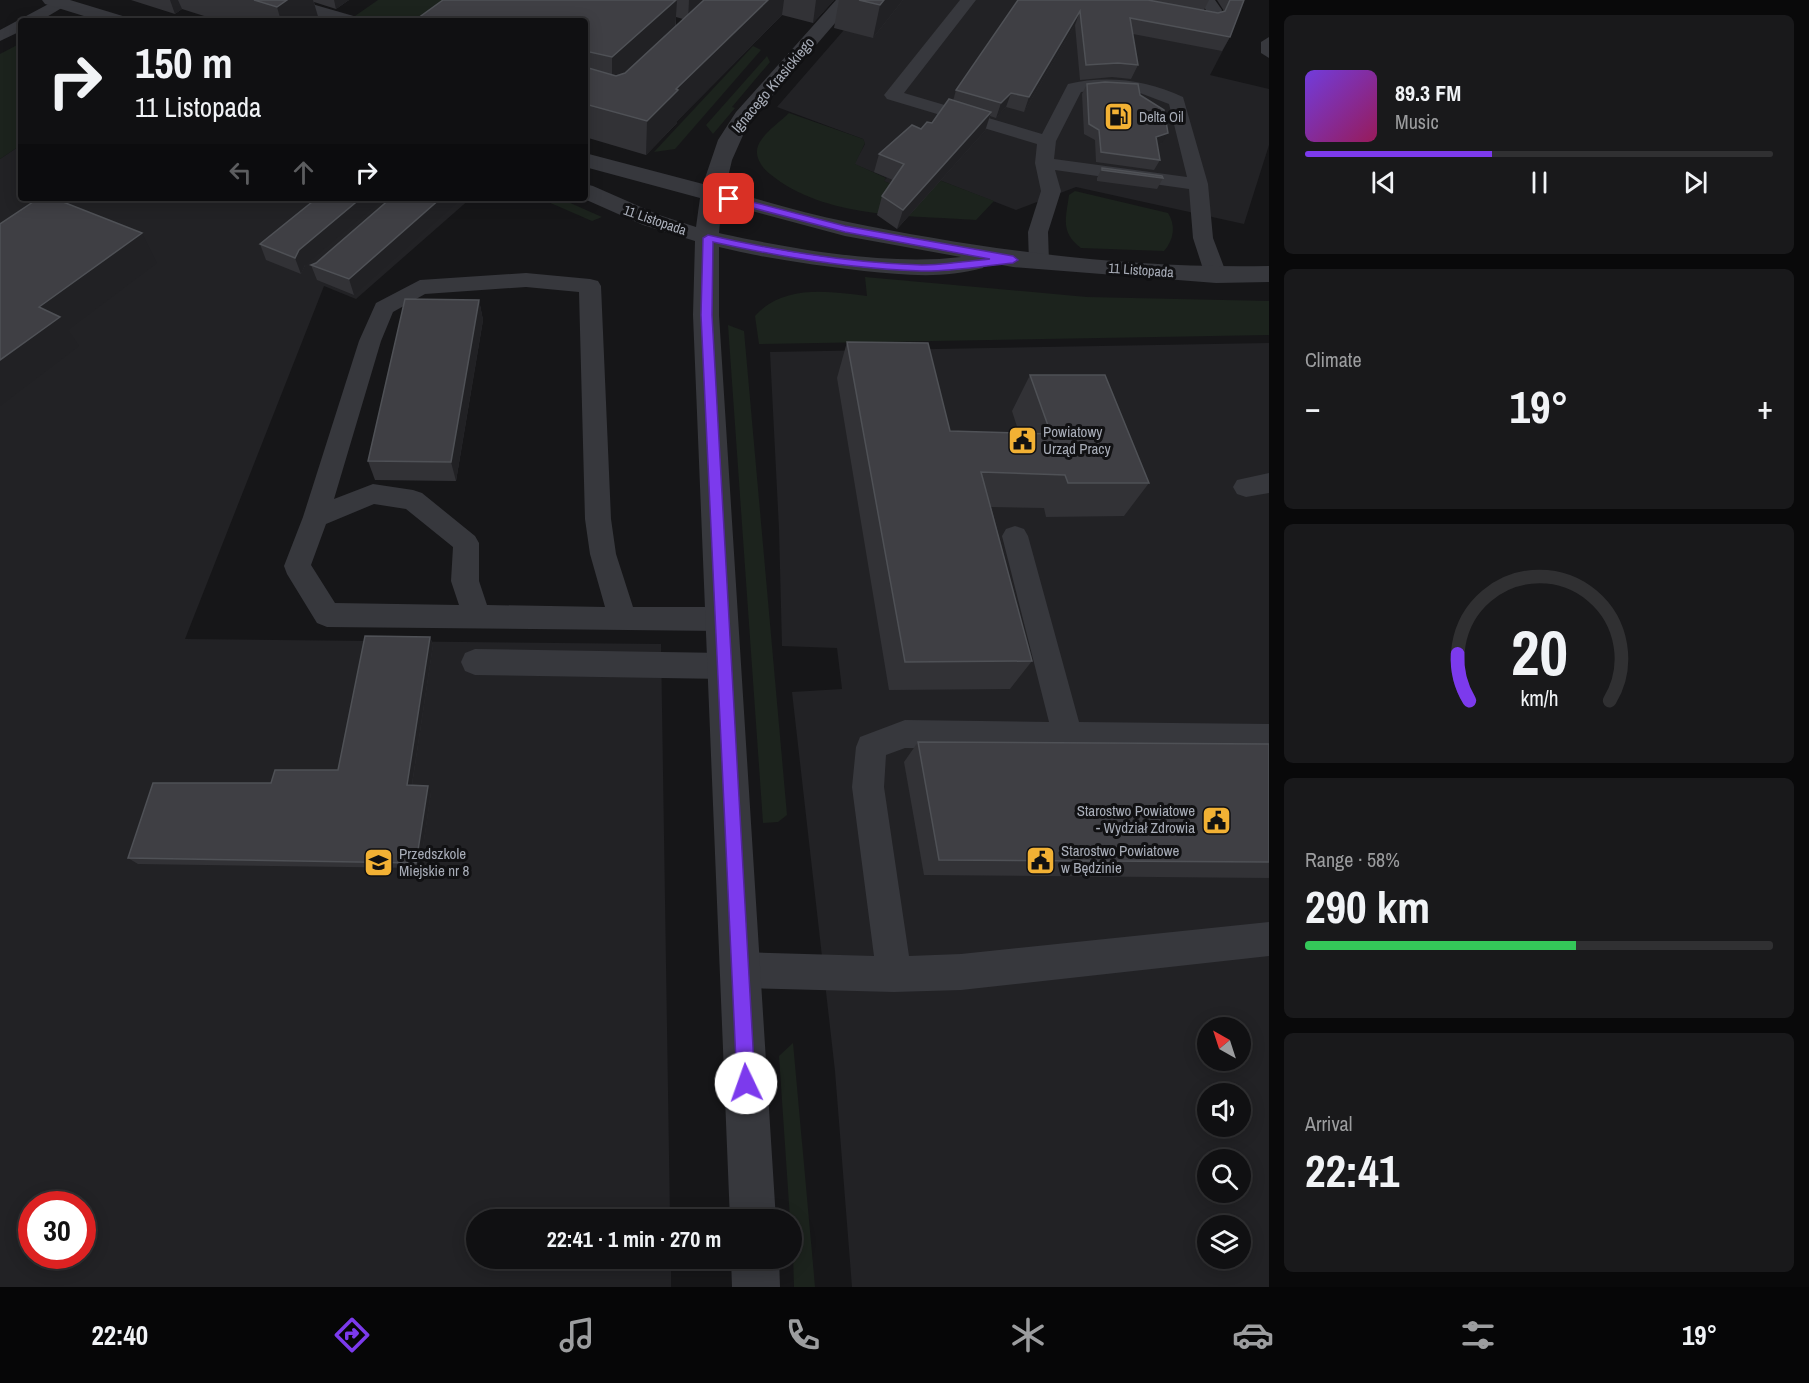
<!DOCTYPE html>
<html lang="en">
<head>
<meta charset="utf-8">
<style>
  body { margin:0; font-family:"Archivo Narrow",sans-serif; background:#19191b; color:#f1f3f6; height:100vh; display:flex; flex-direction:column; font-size:22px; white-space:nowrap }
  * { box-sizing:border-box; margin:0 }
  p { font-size:20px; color:#9c9d9f }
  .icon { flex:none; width:33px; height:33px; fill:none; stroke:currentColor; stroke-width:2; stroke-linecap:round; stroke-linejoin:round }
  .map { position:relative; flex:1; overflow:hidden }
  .panel { display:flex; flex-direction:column; gap:15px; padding:15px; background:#09090a; width:540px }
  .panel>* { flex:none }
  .hud { position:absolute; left:18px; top:18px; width:570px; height:183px; border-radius:6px; box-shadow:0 3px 15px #0003,0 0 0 2px #303032; background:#101012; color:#f1f3f6; overflow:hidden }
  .needle { width:39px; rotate:321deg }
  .tools { position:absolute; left:1197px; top:1017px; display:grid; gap:12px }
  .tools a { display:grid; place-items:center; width:54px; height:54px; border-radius:50%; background:#101012; box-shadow:0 3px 15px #0003,0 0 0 2px #303032; font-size:30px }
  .speed { position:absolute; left:18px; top:1191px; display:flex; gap:12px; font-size:30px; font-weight:700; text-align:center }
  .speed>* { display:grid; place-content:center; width:78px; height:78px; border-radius:50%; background:#101012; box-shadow:0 3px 15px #0003,0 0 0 2px #303032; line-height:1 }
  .speed .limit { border:9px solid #d22; background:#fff; color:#111 }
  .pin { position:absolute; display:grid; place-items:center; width:51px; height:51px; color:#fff; margin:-26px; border-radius:12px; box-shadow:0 3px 9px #0006 }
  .me { position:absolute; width:66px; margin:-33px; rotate:357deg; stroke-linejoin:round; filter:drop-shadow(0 0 4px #0008) }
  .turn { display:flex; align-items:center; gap:21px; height:126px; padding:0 18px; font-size:27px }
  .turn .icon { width:78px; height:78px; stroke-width:2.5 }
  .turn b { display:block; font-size:42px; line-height:51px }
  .lanes { display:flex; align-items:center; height:57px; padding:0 18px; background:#0003; justify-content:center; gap:30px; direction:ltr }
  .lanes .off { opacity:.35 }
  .big { font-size:45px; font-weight:800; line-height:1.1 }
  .panel .widget { flex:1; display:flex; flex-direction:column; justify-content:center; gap:9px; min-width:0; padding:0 21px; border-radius:9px; background:#19191b }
  .panel .dial { align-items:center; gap:0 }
  .dial svg { height:156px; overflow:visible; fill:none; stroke:#303032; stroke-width:7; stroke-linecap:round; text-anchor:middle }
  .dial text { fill:#f1f3f6; stroke:none }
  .song { display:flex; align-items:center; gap:18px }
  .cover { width:72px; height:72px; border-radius:9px; background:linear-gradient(135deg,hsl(260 70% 55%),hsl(330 70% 35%)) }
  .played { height:6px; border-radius:3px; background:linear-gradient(90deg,#7c3aed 40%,#303032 40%) }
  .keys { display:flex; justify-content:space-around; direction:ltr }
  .heat { display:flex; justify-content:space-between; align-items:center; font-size:33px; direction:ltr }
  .charge { height:9px; border-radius:4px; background:linear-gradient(90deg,#34c759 58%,#303032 0) }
  .trip { position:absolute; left:466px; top:1209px; width:336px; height:60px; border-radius:30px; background:#101012; box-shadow:0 3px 15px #0003,0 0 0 2px #303032; font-weight:800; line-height:60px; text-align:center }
  .tab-bar { display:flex; height:96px; justify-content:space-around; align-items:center; background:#060607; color:#9c9d9f }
  .tab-bar .icon { width:42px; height:42px }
  .tab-bar .on { color:#7c3aed }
  .tab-bar b { font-size:27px; color:#f1f3f6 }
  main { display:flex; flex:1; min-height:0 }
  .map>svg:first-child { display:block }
  .built { fill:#222225; fill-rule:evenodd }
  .green { fill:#1c231d }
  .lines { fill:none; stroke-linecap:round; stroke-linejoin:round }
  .lane { fill:#37383d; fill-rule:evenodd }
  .street { fill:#37383d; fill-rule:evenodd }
  .wall { fill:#323236; fill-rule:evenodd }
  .shaded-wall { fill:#212124 }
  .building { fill:#3f3f44; stroke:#4f5156; stroke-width:1.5 }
  .route { fill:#7c3aed; stroke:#51269a; stroke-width:1.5 }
  .labels { text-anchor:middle; stroke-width:6; stroke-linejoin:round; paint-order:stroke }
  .far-poi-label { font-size:14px; fill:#a8adb8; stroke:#111113; text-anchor:start }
  .far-street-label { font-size:14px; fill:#a8adb8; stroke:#111113 }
  .street-label { font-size:15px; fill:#a8adb8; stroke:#111113 }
  .poi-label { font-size:15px; fill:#a8adb8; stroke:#111113; text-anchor:start }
</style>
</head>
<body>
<main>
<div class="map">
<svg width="1269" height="1287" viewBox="0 0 1269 1287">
  <rect width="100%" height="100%" fill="#161618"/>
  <g class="built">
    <path d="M870 0H1080L1098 7 1232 33 1210 75 1269 89V145L1244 224 1076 187 1016 210 939 180 894 185 883 181 887 178 854 164 865 144 863 139 777 107Z"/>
    <path d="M21 145V198H471L356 299 324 286 185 639 661 644 670 1219 477 1220V1258L671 1259V1287H0V159ZM32 1204H82V1256H32Z"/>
    <path d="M1269 343V1287H852L835 1071 792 692 842 689 837 648 782 646 779 529 770 352ZM1208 1028H1240V1060H1208ZM1208 1094H1240V1126H1208ZM1208 1160H1240V1192H1208ZM1208 1226H1240V1258H1208Z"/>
  </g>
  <g class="green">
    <path d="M378 0H482L485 21H366L355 18V16Z"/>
    <path d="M21 43V145L0 159V54Z"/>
    <path d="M753 46 761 50 675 149 654 152Z"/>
    <path d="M767 56 770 62 732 107 735 108 713 134 706 125Z"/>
    <path d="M789 113 863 139 865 143 855 164 886 178 884 181 898 187 939 180 994 201 976 220C909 215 825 219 770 174 762 168 754 156 758 146 762 134 780 122 789 113Z"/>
    <path d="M1075 191 1168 213C1176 225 1174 240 1164 251L1081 248C1060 232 1066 218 1069 195Z"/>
    <path d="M539 198H559L602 217 592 221Z"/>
    <path d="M865 277 1087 297 1269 301V335L759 344 755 316C783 284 829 291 867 296Z"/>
    <path d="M728 325 744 331 787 815 778 822 763 823Z"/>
    <path d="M793 1043 812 1253 815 1287H794L792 1220 790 1219 779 1056Z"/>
  </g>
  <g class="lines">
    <g class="lane">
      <path d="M56 0H68L70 3 40 21H21V31L0 41V30Z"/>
      <path d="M960 0H976L904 93 1042 134 1068 84C1107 75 1147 80 1183 97L1208 184 1213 238 1227 275 1223 280 1216 282 1209 280 1205 275 1193 238 1189 189 1055 170 1061 191 1048 232 1049 262 1046 267 1039 269 1032 267 1029 262 1028 232 1041 191 1035 163 1037 144 887 99 884 95ZM1100 90 1140 93 1169 104 1187 177 1054 159 1056 141 1081 92Z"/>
      <path d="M1199 0H1215L1222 10 1217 23 1211 25 1176 18 1174 15 1182 10 1205 14 1206 10Z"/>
      <path d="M1269 37V58L1261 53V42Z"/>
      <path d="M526 273 590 279 598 281 601 286 611 519 616 554 633 607H722L732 611 736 619 732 627 722 631 327 627 317 623 287 574 284 566 303 517 359 341 376 303 420 280ZM526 287 579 292 585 519 590 554 605 607 487 605 479 581V543L475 536 422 493 413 490 373 484 334 499 381 341 393 312 425 294ZM374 504 406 509 453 547 451 581 459 605 335 603 311 565 326 524Z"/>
      <path d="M1269 473V493L1246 497 1237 494 1233 487 1237 480Z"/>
      <path d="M1015 526 1024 529 1028 536 1079 722 1269 724V752L905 748 886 755 884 787 909 956 961 954 1269 922V956L961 990 894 992 741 988 729 982 723 970 729 958 741 952 874 956 852 787 856 747 860 737 905 720 1049 722 1002 536 1006 529Z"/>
      <path d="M475 649 724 653 734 657 738 666 734 675 724 679 475 675 465 671 461 662 465 653Z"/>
    </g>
    <g class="street">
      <path d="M42 0H70L126 17 128 21H100L45 4Z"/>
      <path d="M269 0H298L357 17 359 21H330L272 4Z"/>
      <path d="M836 0H855L748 124 732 160 725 190C765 201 807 214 848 222 985 250 1129 269 1269 266V282L1216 283 1013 267 985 262 983 268C943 279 904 275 864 271 815 265 767 259 719 247V315L776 1220H730L693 315 695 241 643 225 582 198H585V184L593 186 659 215 696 227 700 198 585 167V153L703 184 718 140 736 112ZM722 203 845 236 961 257C888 266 794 249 723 234L719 233Z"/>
      <path d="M731 1258H779L780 1287H732Z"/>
    </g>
  </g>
  <g class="wall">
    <path d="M131 0H349L336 9 314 2 319 20 318 21H220L182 9 175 14Z"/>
    <path d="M443 0H834L813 23 782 15 677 121V123L646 155 585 137V21ZM676 17 683 19 676 26Z"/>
    <path d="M839 0H903L873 38 834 28Z"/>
    <path d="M1018 0H1209L1204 10 1218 13 1224 11 1217 0H1244L1230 37 1222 51 1133 34 1138 65 1131 79 1112 77 1080 80 1075 25 1024 112 1006 107 996 118 990 116 985 131 897 229 877 215 882 196 893 180 874 172 879 154 921 129 932 123 953 101 956 90Z"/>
    <path d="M1087 84 1140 95 1162 143 1157 145 1160 160 1154 170 1096 162 1095 140 1084 134 1082 94Z"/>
    <path d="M1102 168 1163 178 1157 189 1097 181V178Z"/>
    <path d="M317 198 305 265 301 274 266 260 260 244Z"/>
    <path d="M391 198 354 295 317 280 311 265 316 263Z"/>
    <path d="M479 300 483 320 456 481 375 480 368 461Z"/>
    <path d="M847 342 950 431 1019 433 1012 411 1030 375 1149 483 1124 516 1046 517 1044 508 991 507 1032 661 1010 689 889 690 837 378Z"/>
    <path d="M430 637 433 645 412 785 431 792 420 868 138 864 128 858 271 783 338 770Z"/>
    <path d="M918 742 1269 744V878L924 875 904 762Z"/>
  </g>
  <g class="shaded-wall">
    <path d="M170 0H178L182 9 175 14Z"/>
    <path d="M287 0H313L319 20 318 21H281L277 7Z"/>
    <path d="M334 0H349L336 9Z"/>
    <path d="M676 0H677L675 32 612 90V57Z"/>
    <path d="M689 0H710L688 21Z"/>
    <path d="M768 0H784L782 15 677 121V123L646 155 647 121 676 89Z"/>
    <path d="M816 0H834L813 23Z"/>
    <path d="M884 0H903L873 38 880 5Z"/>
    <path d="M1080 11 1075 25 1024 112 1029 97Z"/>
    <path d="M1011 93 1006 107 996 118 1001 103Z"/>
    <path d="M991 112 985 131 897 229 903 210Z"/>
    <path d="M1168 133 1162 143 1151 148 1156 137Z"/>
    <path d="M361 198H384L305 265 301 274 295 258 299 250Z"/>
    <path d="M441 198H462L354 295 349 279Z"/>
    <path d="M142 233 157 263 68 330 79 346 0 406V360L39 307Z"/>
    <path d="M479 300 483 320 456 481 451 462Z"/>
    <path d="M430 637 433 645 411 791 407 785Z"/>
    <path d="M428 786 431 792 420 868 416 863Z"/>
  </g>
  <g class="building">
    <path d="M254 0H287L277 7Z"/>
    <path d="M443 0H676L612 57 585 51V21H414Z"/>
    <path d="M704 0H768L676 89 678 90 647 121 585 104V67L616 76 625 73Z"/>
    <path d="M859 0H884L880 5Z"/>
    <path d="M1018 0H1148L1218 13 1225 11 1230 0H1244L1230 37 1130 18 1138 65 1118 63 1086 65 1080 11 1029 97 1011 93 1001 103 956 90Z"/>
    <path d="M1105 82 1138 84 1140 95 1164 110 1168 133 1156 137 1160 160 1101 152 1099 130 1089 124 1087 84Z"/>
    <path d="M949 99 991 112 903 210 882 196 904 164 879 154 912 125 921 129 927 122 932 123Z"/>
    <path d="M1102 168 1162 176 1163 178 1102 170Z"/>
    <path d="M39 198H53L142 233 39 307 60 317 0 360V224Z"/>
    <path d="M317 198H361L299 250 295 258 260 244Z"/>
    <path d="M391 198H441L349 279 311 265 316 263Z"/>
    <path d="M405 299 479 300 451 462 368 461Z"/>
    <path d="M847 342 928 343 950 431 1051 434 1030 375H1105L1149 483H1068L1065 475 981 472 1032 661 905 662Z"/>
    <path d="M365 636 430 637 407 785 428 786 416 863 128 858 153 783H271L275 770H338Z"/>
    <path d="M918 742 1269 744V862L939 860Z"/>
  </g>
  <path class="route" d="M729 196 845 226 1013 256 1018 260 1013 263C983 266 951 272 921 271 852 269 781 257 713 242L712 315 755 1083 752 1090 746 1092 740 1090 737 1083 701 315 703 238 708 235C778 251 850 263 922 265 944 265 968 261 990 259L845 232 726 201 724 199Z"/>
  <defs>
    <symbol id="fuel-square" viewBox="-11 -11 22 22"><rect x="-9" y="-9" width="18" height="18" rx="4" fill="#f2b134" stroke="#111113"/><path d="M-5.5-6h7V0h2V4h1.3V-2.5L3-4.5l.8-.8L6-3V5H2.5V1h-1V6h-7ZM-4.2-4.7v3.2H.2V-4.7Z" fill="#111"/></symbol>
    <symbol id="civic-square" viewBox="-11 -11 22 22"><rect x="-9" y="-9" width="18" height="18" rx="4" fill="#f2b134" stroke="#111113"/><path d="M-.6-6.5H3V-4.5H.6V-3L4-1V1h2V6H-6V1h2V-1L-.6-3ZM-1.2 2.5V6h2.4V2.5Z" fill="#111"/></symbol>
    <symbol id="school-square" viewBox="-11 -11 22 22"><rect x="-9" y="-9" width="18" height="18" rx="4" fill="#f2b134" stroke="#111113"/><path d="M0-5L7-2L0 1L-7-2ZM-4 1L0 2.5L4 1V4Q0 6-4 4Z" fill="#111"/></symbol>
  </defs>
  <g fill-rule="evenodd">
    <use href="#fuel-square" x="1102" y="100" width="33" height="33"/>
    <use href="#civic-square" x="1006" y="424" width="33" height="33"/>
    <use href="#civic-square" x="1200" y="804" width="33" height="33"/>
    <use href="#civic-square" x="1024" y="844" width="33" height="33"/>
    <use href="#school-square" x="362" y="846" width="33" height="33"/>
  </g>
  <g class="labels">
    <g class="far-poi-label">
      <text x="1139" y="122">Delta Oil</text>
    </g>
    <g class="far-street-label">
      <text transform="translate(655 220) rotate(19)" y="5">11 Listopada</text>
      <text transform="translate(1141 270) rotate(4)" y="5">11 Listopada</text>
    </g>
    <g class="street-label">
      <text transform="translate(773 85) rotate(-50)" y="5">Ignacego Krasickiego</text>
    </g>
    <g class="poi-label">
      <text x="1043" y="437">Powiatowy<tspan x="1043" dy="17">Urząd Pracy</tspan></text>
      <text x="1195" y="816" text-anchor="end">Starostwo Powiatowe<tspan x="1195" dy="17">- Wydział Zdrowia</tspan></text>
      <text x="1061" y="856">Starostwo Powiatowe<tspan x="1061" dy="17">w Będzinie</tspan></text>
      <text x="399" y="859">Przedszkole<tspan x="399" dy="17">Miejskie nr 8</tspan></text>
    </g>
  </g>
</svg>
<div class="tools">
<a><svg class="needle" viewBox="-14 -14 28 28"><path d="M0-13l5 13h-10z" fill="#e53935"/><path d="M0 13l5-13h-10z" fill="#9c9d9f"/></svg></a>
<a><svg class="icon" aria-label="sound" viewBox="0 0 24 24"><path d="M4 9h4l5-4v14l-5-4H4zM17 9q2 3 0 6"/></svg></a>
<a><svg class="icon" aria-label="search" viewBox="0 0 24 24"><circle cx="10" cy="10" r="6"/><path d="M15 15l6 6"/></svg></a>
<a><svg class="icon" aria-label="layers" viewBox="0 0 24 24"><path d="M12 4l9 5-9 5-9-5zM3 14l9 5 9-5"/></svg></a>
</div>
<div class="speed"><div class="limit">30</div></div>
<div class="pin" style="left:729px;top:199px;background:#d93025"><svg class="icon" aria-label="arrive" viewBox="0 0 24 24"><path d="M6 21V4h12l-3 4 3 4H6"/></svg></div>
<svg class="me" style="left:746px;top:1083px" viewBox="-20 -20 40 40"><circle r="19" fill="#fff"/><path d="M0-13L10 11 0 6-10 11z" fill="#7c3aed"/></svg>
<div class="trip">22:41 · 1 min · 270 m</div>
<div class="hud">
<div class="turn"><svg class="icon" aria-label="right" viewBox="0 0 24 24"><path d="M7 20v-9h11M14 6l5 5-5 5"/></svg><div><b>150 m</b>11 Listopada</div></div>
<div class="lanes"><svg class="icon off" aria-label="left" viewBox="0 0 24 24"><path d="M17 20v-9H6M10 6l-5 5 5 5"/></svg><svg class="icon off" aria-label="ahead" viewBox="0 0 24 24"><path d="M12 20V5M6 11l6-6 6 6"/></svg><svg class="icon" aria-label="right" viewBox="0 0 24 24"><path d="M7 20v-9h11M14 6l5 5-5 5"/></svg></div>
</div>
</div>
<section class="panel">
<div class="widget">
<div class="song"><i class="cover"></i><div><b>89.3 FM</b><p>Music</p></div></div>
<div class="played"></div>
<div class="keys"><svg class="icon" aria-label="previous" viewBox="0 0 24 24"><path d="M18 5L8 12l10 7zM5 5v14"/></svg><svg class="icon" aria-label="pause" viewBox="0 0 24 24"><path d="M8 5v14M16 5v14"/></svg><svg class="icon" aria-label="next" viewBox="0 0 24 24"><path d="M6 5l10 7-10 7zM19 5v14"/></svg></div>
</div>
<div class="widget"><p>Climate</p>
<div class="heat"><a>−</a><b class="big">19°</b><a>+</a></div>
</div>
<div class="widget dial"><svg viewBox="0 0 100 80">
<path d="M14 69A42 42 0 1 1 86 69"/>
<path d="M14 69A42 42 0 0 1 8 45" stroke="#7c3aed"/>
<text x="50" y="56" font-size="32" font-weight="700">20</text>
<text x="50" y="72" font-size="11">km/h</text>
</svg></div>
<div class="widget"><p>Range · 58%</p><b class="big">290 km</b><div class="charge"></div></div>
<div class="widget"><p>Arrival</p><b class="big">22:41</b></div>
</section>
</main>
<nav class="tab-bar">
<b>22:40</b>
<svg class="icon on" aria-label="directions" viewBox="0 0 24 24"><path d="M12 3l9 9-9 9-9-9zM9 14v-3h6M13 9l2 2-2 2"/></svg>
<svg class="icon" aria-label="music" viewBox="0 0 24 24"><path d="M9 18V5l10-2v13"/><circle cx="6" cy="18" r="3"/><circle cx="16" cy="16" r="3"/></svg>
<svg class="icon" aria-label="phone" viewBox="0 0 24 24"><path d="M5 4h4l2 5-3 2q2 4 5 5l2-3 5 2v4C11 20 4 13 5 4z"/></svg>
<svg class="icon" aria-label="climate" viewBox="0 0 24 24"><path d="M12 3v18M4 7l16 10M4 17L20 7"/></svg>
<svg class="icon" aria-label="car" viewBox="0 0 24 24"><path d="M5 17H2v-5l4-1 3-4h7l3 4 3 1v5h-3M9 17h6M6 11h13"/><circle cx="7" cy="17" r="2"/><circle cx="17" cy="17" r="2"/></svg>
<svg class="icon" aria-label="filters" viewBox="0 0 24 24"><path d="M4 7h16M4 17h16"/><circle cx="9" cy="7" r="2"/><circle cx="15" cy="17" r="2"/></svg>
<b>19°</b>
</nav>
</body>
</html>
